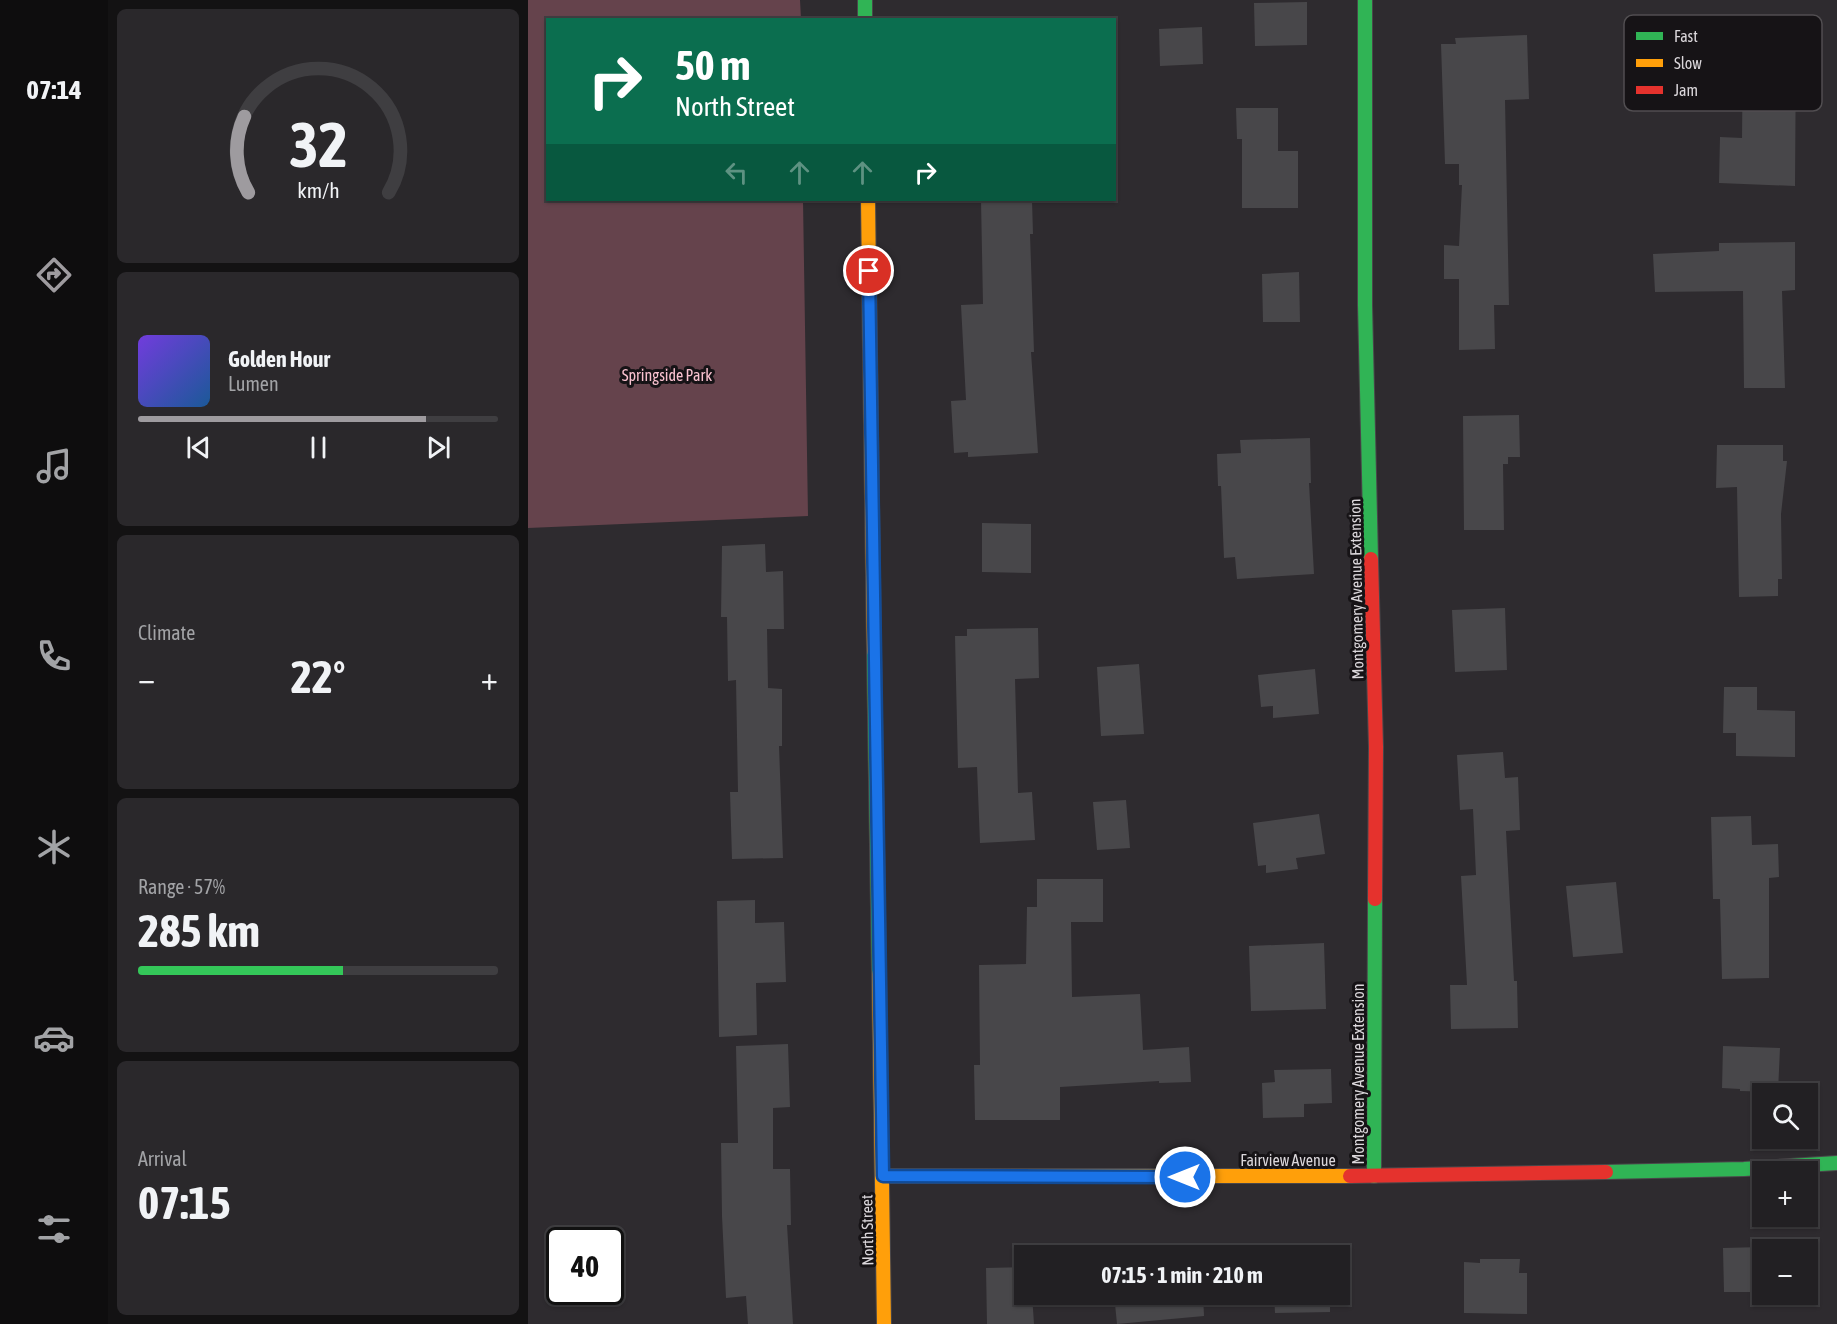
<!DOCTYPE html>
<html lang="en">
<head>
<meta charset="utf-8">
<style>
  body { margin:0; font-family:"Asap Condensed",sans-serif; background:#2a282b; color:#f1f3f6; height:100vh; display:flex; flex-direction:column; font-size:22px; white-space:nowrap }
  * { box-sizing:border-box; margin:0 }
  p { font-size:20px; color:#a2a3a6 }
  .icon { flex:none; width:33px; height:33px; fill:none; stroke:currentColor; stroke-width:2; stroke-linecap:round; stroke-linejoin:round }
  .map { position:relative; flex:1; overflow:hidden }
  .panel { display:flex; flex-direction:column; gap:9px; padding:9px; background:#131213; width:420px }
  .panel>* { flex:none }
  .hud { position:absolute; left:18px; top:18px; width:570px; height:183px; border-radius:0px; box-shadow:0 2px 4px #0004,0 0 0 2px #3f3e41; background:#0b6e4f; color:#fff; overflow:hidden }
  .fabs { position:absolute; left:1224px; top:1083px; display:grid; gap:12px }
  .fabs a { display:grid; place-items:center; width:66px; height:66px; border-radius:0px; background:#222023; box-shadow:0 2px 4px #0004,0 0 0 2px #3f3e41; font-size:30px }
  .speed { position:absolute; left:18px; top:1227px; display:flex; gap:12px; font-size:30px; font-weight:700; text-align:center }
  .speed>* { display:grid; place-content:center; width:78px; height:78px; border-radius:50%; background:#222023; box-shadow:0 2px 4px #0004,0 0 0 2px #3f3e41; line-height:1 }
  .speed .limit { border:3px solid #111; border-radius:9px; background:#fff; color:#111 }
  .pin { position:absolute; display:grid; place-items:center; width:51px; height:51px; color:#fff; margin:-26px; border:3px solid #fff; border-radius:50%; box-shadow:0 2px 6px #0007 }
  .me { position:absolute; width:66px; margin:-33px; rotate:270deg; stroke-linejoin:round; filter:drop-shadow(0 0 4px #0008) }
  .turn { display:flex; align-items:center; gap:21px; height:126px; padding:0 30px; font-size:27px }
  .turn .icon { width:78px; height:78px; stroke-width:2.5 }
  .turn b { display:block; font-size:42px; line-height:51px }
  .lanes { display:flex; align-items:center; height:57px; padding:0 30px; background:#0003; justify-content:center; gap:30px; direction:ltr }
  .lanes .off { opacity:.35 }
  .big { font-size:45px; font-weight:700; line-height:1.1 }
  .panel .widget { flex:1; display:flex; flex-direction:column; justify-content:center; gap:9px; min-width:0; padding:0 21px; border-radius:9px; background:#2a282b }
  .panel .dial { align-items:center; gap:0 }
  .dial svg { height:156px; overflow:visible; fill:none; stroke:#3f3e41; stroke-width:7; stroke-linecap:round; text-anchor:middle }
  .dial text { fill:#f1f3f6; stroke:none }
  .song { display:flex; align-items:center; gap:18px }
  .cover { width:72px; height:72px; border-radius:9px; background:linear-gradient(135deg,hsl(260 70% 55%),hsl(210 70% 35%)) }
  .played { height:6px; border-radius:3px; background:linear-gradient(90deg,#9e9b9f 80%,#3f3e41 80%) }
  .keys { display:flex; justify-content:space-around; direction:ltr }
  .heat { display:flex; justify-content:space-between; align-items:center; font-size:33px; direction:ltr }
  .charge { height:9px; border-radius:4px; background:linear-gradient(90deg,#34c759 57%,#3f3e41 0) }
  .trip { position:absolute; left:486px; top:1245px; width:336px; height:60px; border-radius:0px; background:#222023; box-shadow:0 2px 4px #0004,0 0 0 2px #3f3e41; font-weight:700; line-height:60px; text-align:center }
  main { display:flex; flex:1; min-height:0 }
  .tabs { display:flex; flex-direction:column; width:108px; justify-content:space-around; align-items:center; background:#0e0d0e; color:#a2a3a6 }
  .tabs .icon { width:42px; height:42px }
  .tabs .current { color:#9e9b9f }
  .tabs b { font-size:27px; color:#f1f3f6 }
  .map>svg:first-child { display:block }
  .green { fill:#65434c }
  .building { fill:#48474a }
  .lines { fill:none; stroke-linecap:round; stroke-linejoin:round }
  .fast-casing { stroke:#4a474a; stroke-width:16 }
  .slow-casing { stroke:#4a474a; stroke-width:16 }
  .jam-casing { stroke:#4a474a; stroke-width:16 }
  .fast { stroke:#30b455; stroke-width:14 }
  .slow { stroke:#ff9f0a; stroke-width:14 }
  .jam { stroke:#e5322d; stroke-width:14 }
  .route-casing { stroke:#114b97; stroke-width:15 }
  .route { stroke:#1a73e8; stroke-width:10 }
  .labels { text-anchor:middle; stroke-width:6; stroke-linejoin:round; paint-order:stroke }
  .park-label { font-size:16px; fill:#fac2d0; stroke:#161316 }
  .street-label { font-size:16px; fill:#dbd7db; stroke:#161316 }
  .key { fill:#161316; stroke:#514e51; stroke-width:1.5 }
  .key-label { font-size:16px; fill:#dbd7db }
</style>
</head>
<body>
<main>
<nav class="tabs">
<b>07:14</b>
<svg class="icon current" aria-label="directions" viewBox="0 0 24 24"><path d="M12 3l9 9-9 9-9-9zM9 14v-3h6M13 9l2 2-2 2"/></svg>
<svg class="icon" aria-label="music" viewBox="0 0 24 24"><path d="M9 18V5l10-2v13"/><circle cx="6" cy="18" r="3"/><circle cx="16" cy="16" r="3"/></svg>
<svg class="icon" aria-label="phone" viewBox="0 0 24 24"><path d="M5 4h4l2 5-3 2q2 4 5 5l2-3 5 2v4C11 20 4 13 5 4z"/></svg>
<svg class="icon" aria-label="climate" viewBox="0 0 24 24"><path d="M12 3v18M4 7l16 10M4 17L20 7"/></svg>
<svg class="icon" aria-label="car" viewBox="0 0 24 24"><path d="M5 17H2v-5l4-1 3-4h7l3 4 3 1v5h-3M9 17h6M6 11h13"/><circle cx="7" cy="17" r="2"/><circle cx="17" cy="17" r="2"/></svg>
<svg class="icon" aria-label="filters" viewBox="0 0 24 24"><path d="M4 7h16M4 17h16"/><circle cx="9" cy="7" r="2"/><circle cx="15" cy="17" r="2"/></svg>
</nav>
<section class="panel">
<div class="widget dial"><svg viewBox="0 0 100 80">
<path d="M14 69A42 42 0 1 1 86 69"/>
<path d="M14 69A42 42 0 0 1 12 30" stroke="#9e9b9f"/>
<text x="50" y="56" font-size="32" font-weight="700">32</text>
<text x="50" y="72" font-size="11">km/h</text>
</svg></div>
<div class="widget">
<div class="song"><i class="cover"></i><div><b>Golden Hour</b><p>Lumen</p></div></div>
<div class="played"></div>
<div class="keys"><svg class="icon" aria-label="previous" viewBox="0 0 24 24"><path d="M18 5L8 12l10 7zM5 5v14"/></svg><svg class="icon" aria-label="pause" viewBox="0 0 24 24"><path d="M8 5v14M16 5v14"/></svg><svg class="icon" aria-label="next" viewBox="0 0 24 24"><path d="M6 5l10 7-10 7zM19 5v14"/></svg></div>
</div>
<div class="widget"><p>Climate</p>
<div class="heat"><a>−</a><b class="big">22°</b><a>+</a></div>
</div>
<div class="widget"><p>Range · 57%</p><b class="big">285 km</b><div class="charge"></div></div>
<div class="widget"><p>Arrival</p><b class="big">07:15</b></div>
</section>
<div class="map">
<svg width="1309" height="1324" viewBox="0 0 1309 1324">
  <rect width="100%" height="100%" fill="#2e2b2f"/>
  <path class="green" d="M0 0H272L273 19 20 20V200H275L280 516 0 528Z"/>
  <g class="building">
    <path d="M779 2V45L727 46 726 3Z"/>
    <path d="M674 27 675 64 632 66 631 29Z"/>
    <path d="M999 35 1001 99 977 100 981 305H966L967 349 931 350V279H916V245L931 246 934 185H931V164H917L913 44H928L927 38Z"/>
    <path d="M1215 42H1268L1267 186 1191 183 1192 137 1214 138Z"/>
    <path d="M708 108H750V151H770V208H714V139H709Z"/>
    <path d="M453 200H504L505 234H502L506 352H503L510 453 440 457V452L426 453 423 401 438 400 433 305 455 304Z"/>
    <path d="M1267 242V290L1254 291 1257 388H1216L1215 291 1127 292 1125 254 1191 251V243Z"/>
    <path d="M771 272 772 322H735L734 274Z"/>
    <path d="M991 415 992 457H980V464H975L976 530H936L935 416Z"/>
    <path d="M782 438 783 483H781L786 574 709 579 707 557 696 558 693 486H690L689 454 713 453 712 440Z"/>
    <path d="M1189 445H1255V461H1259L1253 514 1254 579H1250V596L1211 597 1209 487 1188 488Z"/>
    <path d="M454 523 503 524V573L454 572Z"/>
    <path d="M237 544 238 572 255 571 256 629H239L240 688 254 689V746H251L255 858 204 859 202 792H210L208 680 200 681 199 617H193L194 546Z"/>
    <path d="M977 608 979 670 927 672 924 610Z"/>
    <path d="M510 628 511 678 487 679 490 793 504 792 507 840 452 843 449 767 430 768 427 636H439V629Z"/>
    <path d="M611 664 616 734 573 736 569 667Z"/>
    <path d="M787 669 791 714 745 718V706L733 707 730 675Z"/>
    <path d="M1196 687H1229V710L1267 711V757L1208 756V733H1195Z"/>
    <path d="M975 752 977 778 990 777 992 830 978 831 986 981H989L990 1028 923 1029 922 985H939L933 876 948 875 945 809 932 810 929 755Z"/>
    <path d="M598 800 602 848 569 850 565 802Z"/>
    <path d="M791 814 797 854 768 858 770 869 738 873V865L730 866 725 823Z"/>
    <path d="M1223 816 1224 845 1250 844 1251 877 1241 878V978L1194 979 1192 899H1185L1183 817Z"/>
    <path d="M509 879H575V922H543L544 997 612 994 615 1050 661 1047 663 1082 631 1083V1081L532 1087V1120H447L446 1065H452L451 965 498 964 499 907H509Z"/>
    <path d="M1088 882 1095 953 1045 957 1038 886Z"/>
    <path d="M227 900V923L256 922 258 982 228 983 229 1035 191 1037 189 901Z"/>
    <path d="M796 943 798 1009 723 1011 721 946Z"/>
    <path d="M260 1044 262 1107 245 1108V1169H262L263 1225H259L265 1324H220L218 1296 198 1298 194 1216 193 1143H210L208 1046Z"/>
    <path d="M1195 1046 1252 1048 1250 1092 1212 1091V1089L1194 1088Z"/>
    <path d="M803 1069 804 1103 776 1104V1117L735 1118 734 1083 747 1082 746 1070Z"/>
    <path d="M1234 1247V1292H1196L1195 1248Z"/>
    <path d="M801 1251V1256H746V1252Z"/>
    <path d="M952 1259H992L991 1273H999V1314L936 1313V1262L952 1263Z"/>
    <path d="M496 1267V1294H504L506 1324H459L458 1268Z"/>
    <path d="M586 1294H675L676 1316 589 1324Z"/>
    <path d="M746 1294H802V1312L747 1313Z"/>
  </g>
  <g class="lines">
    <defs>
      <g id="fast">
        <path d="M337 0V20"/>
        <path d="M837 0V305L843 559"/>
        <path d="M346 651 351 974"/>
        <path d="M1078 1172 1216 1169 1309 1163"/>
        <path d="M846 1176 847 899"/>
      </g>
      <g id="slow">
        <path d="M340 200 346 651"/>
        <path d="M351 974 356 1324"/>
        <path d="M355 1176H822"/>
      </g>
      <g id="jam">
        <path d="M843 559 848 747 847 899"/>
        <path d="M822 1176 1078 1172"/>
      </g>
    </defs>
    <use href="#fast" class="fast-casing"/>
    <use href="#slow" class="slow-casing"/>
    <use href="#jam" class="jam-casing"/>
    <use href="#fast" class="fast"/>
    <use href="#slow" class="slow"/>
    <use href="#jam" class="jam"/>
  </g>
  <g class="lines">
    <defs>
      <path id="route" d="M341 271 355 1176 657 1177"/>
    </defs>
    <use href="#route" class="route-casing"/>
    <use href="#route" class="route"/>
  </g>
  <g class="labels">
    <g class="park-label">
      <text x="139" y="381">Springside Park</text>
    </g>
    <g class="street-label">
      <text transform="translate(828 589) rotate(-91)" y="6">Montgomery Avenue Extension</text>
      <text transform="translate(830 1074) rotate(-90)" y="6">Montgomery Avenue Extension</text>
      <text x="760" y="1166">Fairview Avenue</text>
      <text transform="translate(339 1230) rotate(-91)" y="6">North Street</text>
    </g>
  </g>
  <rect x="1096" y="15" width="198" height="96" rx="9" class="key"/>
  <rect x="1108" y="32" width="27" height="8" fill="#30b455"/>
  <rect x="1108" y="59" width="27" height="8" fill="#ff9f0a"/>
  <rect x="1108" y="86" width="27" height="8" fill="#e5322d"/>
  <g class="key-label">
    <text x="1146" y="42">Fast</text>
    <text x="1146" y="69">Slow</text>
    <text x="1146" y="96">Jam</text>
  </g>
</svg>
<div class="fabs">
<a><svg class="icon" aria-label="search" viewBox="0 0 24 24"><circle cx="10" cy="10" r="6"/><path d="M15 15l6 6"/></svg></a>
<a>+</a>
<a>−</a>
</div>
<div class="speed"><div class="limit">40</div></div>
<div class="pin" style="left:341px;top:271px;background:#d93025"><svg class="icon" aria-label="arrive" viewBox="0 0 24 24"><path d="M6 21V4h12l-3 4 3 4H6"/></svg></div>
<svg class="me" style="left:657px;top:1177px" viewBox="-20 -20 40 40"><circle r="17" fill="#1a73e8" stroke="#fff" stroke-width="3"/><path d="M0-11L8 9 0 5-8 9z" fill="#fff"/></svg>
<div class="trip">07:15 · 1 min · 210 m</div>
<div class="hud">
<div class="turn"><svg class="icon" aria-label="right" viewBox="0 0 24 24"><path d="M7 20v-9h11M14 6l5 5-5 5"/></svg><div><b>50 m</b>North Street</div></div>
<div class="lanes"><svg class="icon off" aria-label="left" viewBox="0 0 24 24"><path d="M17 20v-9H6M10 6l-5 5 5 5"/></svg><svg class="icon off" aria-label="ahead" viewBox="0 0 24 24"><path d="M12 20V5M6 11l6-6 6 6"/></svg><svg class="icon off" aria-label="ahead" viewBox="0 0 24 24"><path d="M12 20V5M6 11l6-6 6 6"/></svg><svg class="icon" aria-label="right" viewBox="0 0 24 24"><path d="M7 20v-9h11M14 6l5 5-5 5"/></svg></div>
</div>
</div>
</main>
</body>
</html>
